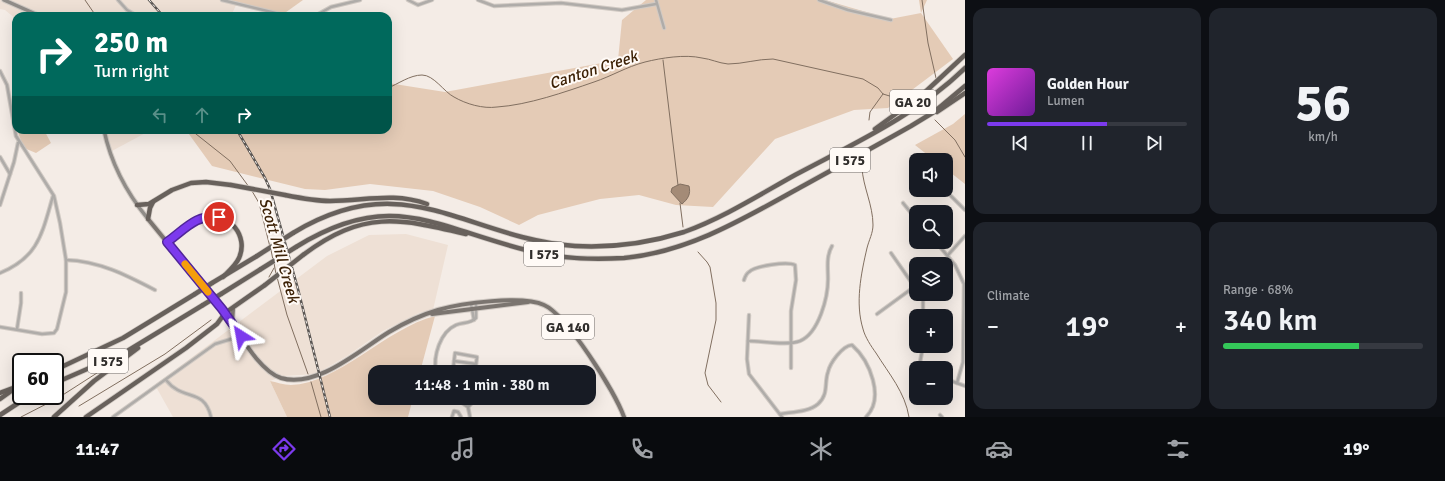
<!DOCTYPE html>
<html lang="en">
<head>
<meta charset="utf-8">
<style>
  body { margin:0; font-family:Signika,sans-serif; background:#20242c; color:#f1f3f6; height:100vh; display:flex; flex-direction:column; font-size:15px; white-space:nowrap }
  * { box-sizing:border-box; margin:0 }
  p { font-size:13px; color:#9ea1a6 }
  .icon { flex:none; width:22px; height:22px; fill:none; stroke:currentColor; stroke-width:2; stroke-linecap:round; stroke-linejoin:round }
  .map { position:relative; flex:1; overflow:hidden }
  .details { display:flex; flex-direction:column; gap:8px; padding:8px; background:#0d0f14; width:480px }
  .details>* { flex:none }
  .banner { position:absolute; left:12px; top:12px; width:380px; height:122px; border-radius:12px; box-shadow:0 4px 16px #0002; background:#00695c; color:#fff; overflow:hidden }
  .buttons { position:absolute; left:909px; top:153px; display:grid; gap:8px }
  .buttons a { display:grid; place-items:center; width:44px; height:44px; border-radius:8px; background:#171b24; box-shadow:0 4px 16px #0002; font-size:20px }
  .speed { position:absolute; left:12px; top:353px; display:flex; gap:8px; font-size:20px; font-weight:700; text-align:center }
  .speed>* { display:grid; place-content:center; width:52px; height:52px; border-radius:50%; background:#171b24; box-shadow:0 4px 16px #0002; line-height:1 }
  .speed .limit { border:2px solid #111; border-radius:6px; background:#fff; color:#111 }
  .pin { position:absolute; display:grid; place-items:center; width:34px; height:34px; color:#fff; margin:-17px; border:2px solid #fff; border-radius:50%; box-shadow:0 1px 4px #0007 }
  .me { position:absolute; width:44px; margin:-22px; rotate:326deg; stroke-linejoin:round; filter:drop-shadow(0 0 3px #0008) }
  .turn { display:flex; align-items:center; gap:14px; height:84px; padding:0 16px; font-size:18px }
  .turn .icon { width:52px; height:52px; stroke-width:2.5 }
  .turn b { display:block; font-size:28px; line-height:34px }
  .lanes { display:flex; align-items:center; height:38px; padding:0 16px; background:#0003; justify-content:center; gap:20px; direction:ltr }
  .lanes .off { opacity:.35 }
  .big { font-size:30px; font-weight:600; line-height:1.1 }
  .details .widget { flex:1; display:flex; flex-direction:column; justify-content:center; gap:6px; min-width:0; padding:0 14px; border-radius:12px; background:#20242c }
  .details .dial { align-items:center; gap:0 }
  .dial b { font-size:52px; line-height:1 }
  .song { display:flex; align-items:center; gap:12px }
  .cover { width:48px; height:48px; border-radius:6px; background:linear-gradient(135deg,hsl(300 70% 55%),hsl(280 70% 35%)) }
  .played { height:4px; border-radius:2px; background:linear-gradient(90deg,#7c3aed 60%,#363941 60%) }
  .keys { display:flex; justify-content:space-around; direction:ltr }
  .heat { display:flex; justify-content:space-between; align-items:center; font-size:22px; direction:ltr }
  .charge { height:6px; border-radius:3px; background:linear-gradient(90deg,#34c759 68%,#363941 0) }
  .details .tiles { flex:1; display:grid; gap:8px; grid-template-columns:repeat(2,1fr) }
  .trip { position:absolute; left:368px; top:365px; width:228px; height:40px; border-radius:12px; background:#171b24; box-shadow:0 4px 16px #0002; font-weight:600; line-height:40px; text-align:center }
  .dock { display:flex; height:64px; justify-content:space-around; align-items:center; background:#090b0e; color:#9ea1a6 }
  .dock .icon { width:28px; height:28px }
  .dock .active { color:#7c3aed }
  .dock b { font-size:18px; color:#f1f3f6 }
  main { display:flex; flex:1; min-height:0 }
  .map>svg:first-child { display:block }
  .built { fill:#eee0d5 }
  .green { fill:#e4cbb6 }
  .water { fill:#a48b77; stroke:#816f60 }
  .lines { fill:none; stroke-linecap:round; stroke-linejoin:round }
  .stream { stroke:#816f60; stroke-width:1 }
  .street-casing { stroke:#d1cac4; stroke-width:4.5 }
  .secondary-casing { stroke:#d1cac4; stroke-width:5.5 }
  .primary-casing { stroke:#d1cac4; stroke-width:6 }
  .highway-casing { stroke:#d1cac4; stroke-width:6 }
  .street { stroke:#afaca9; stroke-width:2.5 }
  .secondary { stroke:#908c88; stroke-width:3.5 }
  .primary { stroke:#7b7570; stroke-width:4 }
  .highway { stroke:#68615c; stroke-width:4.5 }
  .rail-casing { stroke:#5a5653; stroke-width:2.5 }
  .rail { stroke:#fffaf6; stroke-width:1; stroke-dasharray:3; stroke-linecap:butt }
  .highway-bridge-casing { stroke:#d1cac4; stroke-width:6; stroke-linecap:butt }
  .highway-bridge { stroke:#68615c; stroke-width:4.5 }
  .route-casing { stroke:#51269a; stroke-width:10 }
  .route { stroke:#7c3aed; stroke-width:7 }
  .slow { stroke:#f59e0b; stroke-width:7 }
  .labels { text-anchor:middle; stroke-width:4; stroke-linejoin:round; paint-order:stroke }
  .shield { fill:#fffaf6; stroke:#6e6a68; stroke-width:1 }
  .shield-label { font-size:14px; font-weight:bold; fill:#302d2b }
  .water-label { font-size:16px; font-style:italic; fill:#3d2207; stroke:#fffaf6 }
</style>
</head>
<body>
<main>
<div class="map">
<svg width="965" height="417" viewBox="0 0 965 417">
  <rect width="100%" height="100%" fill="#f4ece6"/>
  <g class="built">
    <path d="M0 0H220L236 5 231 16H16V19L5 10 0 9Z"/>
    <path d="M107 130H151L110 152Z"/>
    <path d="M406 234 448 245 433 310 419 313 383 331 347 356 316 374 284 376 270 381 287 417H173L155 385 327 256 369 235Z"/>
  </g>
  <g class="green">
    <path d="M220 0H303L282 15 235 5Z"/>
    <path d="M646 0H825L890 19 921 13 919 0H927L921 13 953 59 888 108 854 110 775 139 713 207 676 205 639 195 600 199 538 215 519 225 480 207 433 191 370 184 325 190 305 189 212 166 186 130H388V83L445 92 618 60 622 20Z"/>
    <path d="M965 114V184L946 169V160H934L915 145 953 124Z"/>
    <path d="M17 130H44L51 143 36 153 24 148Z"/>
    <path d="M435 316 420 372H375V398H413L408 417H287L270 381C276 382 284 385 291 385 337 384 387 328 435 316Z"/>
  </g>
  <path class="water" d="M680 184 689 186C691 194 688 199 682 204L671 192 672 188Z"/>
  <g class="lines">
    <g class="stream">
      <path d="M85 0 96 16"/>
      <path d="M922 0 928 43 936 78"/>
      <path d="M663 60 678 185"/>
      <path d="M388 88C398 84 410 75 422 75 434 75 444 92 454 97 466 104 483 109 497 107 528 105 565 92 594 82 612 76 626 67 645 62 661 58 685 54 702 58 711 59 718 63 728 64 743 64 757 59 773 59L863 79 878 88 883 94 903 100"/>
      <path d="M869 120 870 112 883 94"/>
      <path d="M935 120 955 140 965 157"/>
      <path d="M191 130 230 161 249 187"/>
      <path d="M862 168C863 187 873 205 873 225 873 233 869 240 867 248 861 274 855 303 863 329 865 337 871 346 876 353 889 374 905 392 909 417"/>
      <path d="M252 191 259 203 270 247"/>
      <path d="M680 203 683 227"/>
      <path d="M271 250 273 260"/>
      <path d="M698 252 707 262 710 267 716 303V320L705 373 708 385 721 402"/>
      <path d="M274 263 276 274"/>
      <path d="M269 277 274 268"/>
      <path d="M277 277 287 315 308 374"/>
      <path d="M311 382 321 417"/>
      <path d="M79 406 165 354 211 320"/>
      <path d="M21 417 58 398 97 373"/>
    </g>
    <defs>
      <g id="street">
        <path d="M118 0 127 10 137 16"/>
        <path d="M222 0 288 16"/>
        <path d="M408 0 418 5 432 0"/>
        <path d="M478 0 494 6 561 3 622 10 656 4"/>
        <path d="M656 0 664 28"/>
        <path d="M819 0 848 10 891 20"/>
        <path d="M315 16 331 7 360 0"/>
        <path d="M0 71 7 85 16 136 54 196 60 223 66 260V292L57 329 54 333 42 334 0 327"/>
        <path d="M0 157 10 174"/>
        <path d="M950 195 965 210"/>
        <path d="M903 203 916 219"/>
        <path d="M0 205 14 162 18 143"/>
        <path d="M936 242 955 265 964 284 963 362 957 383"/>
        <path d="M891 253 916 289"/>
        <path d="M948 255 965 236"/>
        <path d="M66 260C99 261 126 275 155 290"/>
        <path d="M0 273C39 257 42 233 53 196"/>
        <path d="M744 280C745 277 747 273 749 272 755 266 787 261 795 265L796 280 791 311V368"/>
        <path d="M921 294 923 296V316"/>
        <path d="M471 304 474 320"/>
        <path d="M877 314 914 287"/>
        <path d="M749 315 747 359 749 374 782 417"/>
        <path d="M17 329 21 303V293"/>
        <path d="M748 341C762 341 788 346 800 341 819 333 828 297 828 279 828 268 826 256 832 246"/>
        <path d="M454 361 476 364"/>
        <path d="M919 368 923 346"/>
        <path d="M436 372C433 356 440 332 456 325 464 322 470 324 476 318V303"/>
        <path d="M462 372 453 370 455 353 477 357 475 372"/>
        <path d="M946 379 965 386"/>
        <path d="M166 380C183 402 204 387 211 417"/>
        <path d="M453 398C460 401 464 398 471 400V404L468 407 470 417"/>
        <path d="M459 401 468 407"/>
        <path d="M780 414C792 412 809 412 818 404 829 394 824 383 828 372 830 363 842 346 852 345 870 361 885 398 866 417"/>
        <path d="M940 415 942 417"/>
        <path d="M113 417 215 344 241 336"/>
        <path d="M452 417 454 411 458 412 461 417"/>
      </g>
      <g id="secondary">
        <path d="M4 0 40 16"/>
        <path d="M104 130C111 164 126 192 148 219"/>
      </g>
      <g id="primary">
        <path d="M148 219C172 248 196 278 220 307 236 327 257 370 281 378 317 389 361 349 389 332 404 323 421 315 438 310 461 303 523 295 544 305 567 315 615 392 624 417"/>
        <path d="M432 314 528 302"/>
        <path d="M232 322 233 309"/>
      </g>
      <g id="highway">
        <path d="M937 112 965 93"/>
        <path d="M875 129 923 94 965 55"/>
        <path d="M285 195C300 198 315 201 330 201 365 201 393 192 427 204"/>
        <path d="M137 205 149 204 172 190 191 183 206 182 231 185"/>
        <path d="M148 219 150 208 153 202"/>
        <path d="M293 233C407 164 465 238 575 246 612 248 649 243 684 232 723 218 759 195 795 175 853 144 917 115 965 68"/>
        <path d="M167 242C179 234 191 220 206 217 229 212 249 236 239 258 236 265 229 271 223 277"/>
        <path d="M296 247C390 189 432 226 526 250 558 259 591 260 624 258 689 252 745 218 801 187 837 167 874 147 911 126L934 112 965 86"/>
        <path d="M303 255C363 210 398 218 466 234"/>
        <path d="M212 283 257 256"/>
        <path d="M221 294 261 269"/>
        <path d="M55 370 123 338 195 294"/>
        <path d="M55 383 124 353 203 305"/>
        <path d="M0 393 13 388"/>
        <path d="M0 399 21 384"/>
        <path d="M0 415 29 396"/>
        <path d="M54 417 94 381 138 348"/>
        <path d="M86 417 186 348 217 324 225 313 265 285"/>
      </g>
    </defs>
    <use href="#street" class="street-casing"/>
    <use href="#secondary" class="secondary-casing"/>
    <use href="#primary" class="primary-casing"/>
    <use href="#highway" class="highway-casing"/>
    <use href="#street" class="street"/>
    <use href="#secondary" class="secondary"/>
    <use href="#primary" class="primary"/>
    <use href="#highway" class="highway"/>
    <defs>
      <g id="rail">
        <path d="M149 0 163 16"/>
        <path d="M237 130 265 178 270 189 298 289 330 417"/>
      </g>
    </defs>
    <use href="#rail" class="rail-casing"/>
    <use href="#rail" class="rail"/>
    <defs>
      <g id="highway-bridge">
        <path d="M231 185 285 195"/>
        <path d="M257 256 293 233"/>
        <path d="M261 269 296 247"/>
        <path d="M265 285 303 255"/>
        <path d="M195 294 212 283"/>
        <path d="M203 305 221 294"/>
      </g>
    </defs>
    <use href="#highway-bridge" class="highway-bridge-casing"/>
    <use href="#highway-bridge" class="highway-bridge"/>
  </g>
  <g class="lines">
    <defs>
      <path id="route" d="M219 217C197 213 183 231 167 242L222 309 241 336"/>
    </defs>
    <use href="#route" class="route-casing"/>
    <use href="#route" class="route"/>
    <path class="slow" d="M185 264 208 292"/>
  </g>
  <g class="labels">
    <g class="shield">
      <rect x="890" y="90" width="46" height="24" rx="3"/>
      <rect x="830" y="148" width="40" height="24" rx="3"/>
      <rect x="524" y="242" width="40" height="24" rx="3"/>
      <rect x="542" y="315" width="52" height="24" rx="3"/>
      <rect x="88" y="349" width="40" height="24" rx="3"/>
    </g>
    <g class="shield-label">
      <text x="913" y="107">GA 20</text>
      <text x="850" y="165">I 575</text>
      <text x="544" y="259">I 575</text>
      <text x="568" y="332">GA 140</text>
      <text x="108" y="366">I 575</text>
    </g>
    <g class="water-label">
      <text transform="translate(593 69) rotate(-18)" y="6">Canton Creek</text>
      <text transform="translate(280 250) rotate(74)" y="6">Scott Mill Creek</text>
    </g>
  </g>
</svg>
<div class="buttons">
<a><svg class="icon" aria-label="sound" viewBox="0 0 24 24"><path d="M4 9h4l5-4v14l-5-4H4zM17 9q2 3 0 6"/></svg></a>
<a><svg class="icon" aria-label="search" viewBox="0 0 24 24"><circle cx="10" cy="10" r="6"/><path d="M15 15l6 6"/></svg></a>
<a><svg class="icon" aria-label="layers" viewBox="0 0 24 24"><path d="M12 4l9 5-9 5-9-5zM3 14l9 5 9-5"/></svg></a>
<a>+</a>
<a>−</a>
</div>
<div class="speed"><div class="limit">60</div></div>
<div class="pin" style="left:219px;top:217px;background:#d93025"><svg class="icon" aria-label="arrive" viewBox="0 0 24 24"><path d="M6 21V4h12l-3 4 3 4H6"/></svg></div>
<svg class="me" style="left:241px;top:336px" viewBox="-20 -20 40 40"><path d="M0-17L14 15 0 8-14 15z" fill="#7c3aed" stroke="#fff" stroke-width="4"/></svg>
<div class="trip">11:48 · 1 min · 380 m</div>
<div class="banner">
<div class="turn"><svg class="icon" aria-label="right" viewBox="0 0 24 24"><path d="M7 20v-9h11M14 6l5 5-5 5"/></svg><div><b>250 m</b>Turn right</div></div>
<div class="lanes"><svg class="icon off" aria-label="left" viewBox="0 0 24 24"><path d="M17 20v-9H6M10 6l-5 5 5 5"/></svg><svg class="icon off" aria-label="ahead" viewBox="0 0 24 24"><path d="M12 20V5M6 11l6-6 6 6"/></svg><svg class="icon" aria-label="right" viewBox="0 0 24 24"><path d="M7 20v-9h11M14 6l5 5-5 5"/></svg></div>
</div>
</div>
<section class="details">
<div class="tiles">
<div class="widget">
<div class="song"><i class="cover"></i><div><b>Golden Hour</b><p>Lumen</p></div></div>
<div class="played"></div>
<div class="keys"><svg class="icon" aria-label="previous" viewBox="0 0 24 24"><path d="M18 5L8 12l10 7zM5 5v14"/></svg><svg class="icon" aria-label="pause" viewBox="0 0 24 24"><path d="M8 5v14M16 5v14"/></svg><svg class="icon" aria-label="next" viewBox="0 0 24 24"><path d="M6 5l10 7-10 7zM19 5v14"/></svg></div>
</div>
<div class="widget dial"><b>56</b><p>km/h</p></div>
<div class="widget"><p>Climate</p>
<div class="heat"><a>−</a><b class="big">19°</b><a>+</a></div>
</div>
<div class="widget"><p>Range · 68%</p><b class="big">340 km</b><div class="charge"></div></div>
</div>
</section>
</main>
<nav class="dock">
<b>11:47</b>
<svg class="icon active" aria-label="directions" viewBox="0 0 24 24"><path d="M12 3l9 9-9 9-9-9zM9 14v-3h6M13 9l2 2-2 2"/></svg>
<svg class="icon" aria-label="music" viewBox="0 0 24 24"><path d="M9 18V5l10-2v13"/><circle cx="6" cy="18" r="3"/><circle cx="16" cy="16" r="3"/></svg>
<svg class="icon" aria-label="phone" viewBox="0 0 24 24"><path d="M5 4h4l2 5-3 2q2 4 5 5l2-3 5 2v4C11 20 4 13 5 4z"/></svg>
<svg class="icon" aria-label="climate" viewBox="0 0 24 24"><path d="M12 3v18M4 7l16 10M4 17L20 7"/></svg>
<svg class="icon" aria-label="car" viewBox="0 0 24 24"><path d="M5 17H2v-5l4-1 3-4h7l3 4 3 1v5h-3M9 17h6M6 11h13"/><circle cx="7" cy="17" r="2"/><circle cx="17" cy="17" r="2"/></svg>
<svg class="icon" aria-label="filters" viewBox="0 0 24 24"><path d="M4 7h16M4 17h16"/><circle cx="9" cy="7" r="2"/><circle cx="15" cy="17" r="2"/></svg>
<b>19°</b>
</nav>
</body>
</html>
